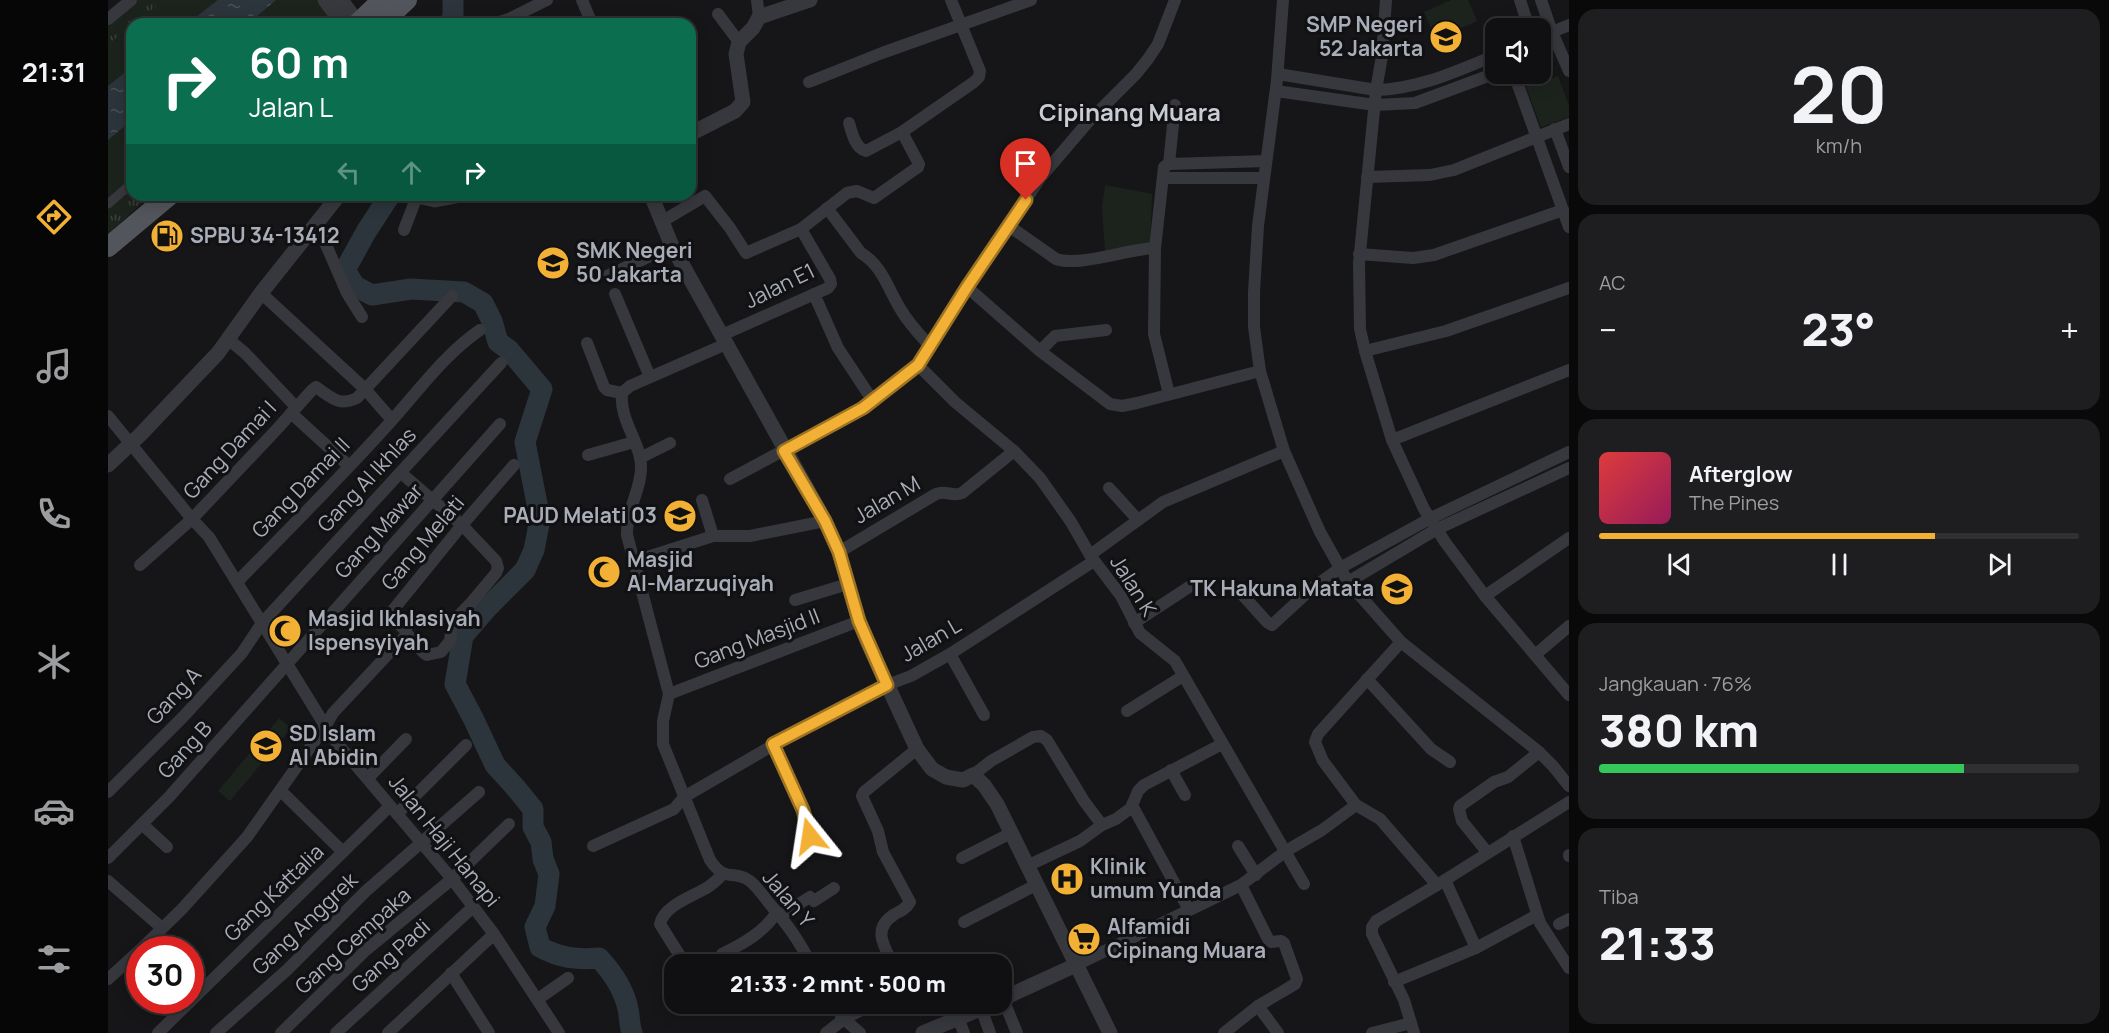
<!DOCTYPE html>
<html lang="id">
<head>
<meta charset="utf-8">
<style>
  body { margin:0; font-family:Manrope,sans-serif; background:#1e1e20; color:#f1f3f6; height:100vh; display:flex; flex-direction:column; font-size:22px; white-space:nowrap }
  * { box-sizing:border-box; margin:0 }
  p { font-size:20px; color:#9c9d9f }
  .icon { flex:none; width:33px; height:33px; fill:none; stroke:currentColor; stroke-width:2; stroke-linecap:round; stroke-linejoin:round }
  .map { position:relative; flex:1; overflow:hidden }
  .panel { display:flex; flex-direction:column; gap:9px; padding:9px; background:#09090a; width:540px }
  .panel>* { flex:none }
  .banner { position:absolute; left:18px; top:18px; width:570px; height:183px; border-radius:18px; box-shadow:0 3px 15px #0003,0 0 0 2px #303032; background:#0b6e4f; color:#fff; overflow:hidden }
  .tools { position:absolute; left:1377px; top:18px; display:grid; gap:12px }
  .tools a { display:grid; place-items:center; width:66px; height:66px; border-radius:12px; background:#101012; box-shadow:0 3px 15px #0003,0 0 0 2px #303032; font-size:30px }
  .speed { position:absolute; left:18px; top:936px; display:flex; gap:12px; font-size:30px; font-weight:700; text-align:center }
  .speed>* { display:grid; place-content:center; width:78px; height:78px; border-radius:50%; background:#101012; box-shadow:0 3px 15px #0003,0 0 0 2px #303032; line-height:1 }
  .speed .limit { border:9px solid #d22; background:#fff; color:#111 }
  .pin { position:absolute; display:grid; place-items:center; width:51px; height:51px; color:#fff; margin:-62px -26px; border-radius:50% 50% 50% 0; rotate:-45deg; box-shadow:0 0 6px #0007 }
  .pin .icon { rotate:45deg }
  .me { position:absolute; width:66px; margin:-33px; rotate:345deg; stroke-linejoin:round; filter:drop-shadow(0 0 4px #0008) }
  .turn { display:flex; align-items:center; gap:21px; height:126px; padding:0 24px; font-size:27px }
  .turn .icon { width:78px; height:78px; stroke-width:2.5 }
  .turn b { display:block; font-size:42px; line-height:51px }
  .lanes { display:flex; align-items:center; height:57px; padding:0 24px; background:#0003; justify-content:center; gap:30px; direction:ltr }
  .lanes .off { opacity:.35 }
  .big { font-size:45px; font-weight:800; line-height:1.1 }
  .panel .widget { flex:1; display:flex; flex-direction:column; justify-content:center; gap:9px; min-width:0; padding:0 21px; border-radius:18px; background:#1e1e20 }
  .panel .dial { align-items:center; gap:0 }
  .dial b { font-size:78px; line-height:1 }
  .song { display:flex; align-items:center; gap:18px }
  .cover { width:72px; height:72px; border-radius:9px; background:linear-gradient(135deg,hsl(0 70% 55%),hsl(330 70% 35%)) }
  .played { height:6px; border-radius:3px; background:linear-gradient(90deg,#f2b134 70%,#303032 70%) }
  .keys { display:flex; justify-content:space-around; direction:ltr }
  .heat { display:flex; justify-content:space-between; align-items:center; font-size:33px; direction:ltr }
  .charge { height:9px; border-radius:4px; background:linear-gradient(90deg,#34c759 76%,#303032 0) }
  .trip { position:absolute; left:556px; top:954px; width:348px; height:60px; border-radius:18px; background:#101012; box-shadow:0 3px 15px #0003,0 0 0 2px #303032; font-weight:800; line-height:60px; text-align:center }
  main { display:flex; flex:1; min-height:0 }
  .dock { display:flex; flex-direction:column; width:108px; justify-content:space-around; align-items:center; background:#060607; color:#9c9d9f }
  .dock .icon { width:42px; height:42px }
  .dock .current { color:#f2b134 }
  .dock b { font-size:27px; color:#f1f3f6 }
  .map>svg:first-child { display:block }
  .green { fill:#1c231d }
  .park { fill:url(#park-tufts) }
  .water { fill:url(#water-ripples) }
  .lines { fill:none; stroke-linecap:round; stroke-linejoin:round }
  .river { stroke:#2c353c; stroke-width:21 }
  .pedestrian { stroke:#37383d; stroke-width:9 }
  .minor { stroke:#37383d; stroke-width:12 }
  .tertiary { stroke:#37383d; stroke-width:15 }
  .primary { stroke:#53555c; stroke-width:20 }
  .route-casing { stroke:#9d7322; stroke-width:15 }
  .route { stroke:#f2b134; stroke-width:10 }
  .labels { text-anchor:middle; stroke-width:6; stroke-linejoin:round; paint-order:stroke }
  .poi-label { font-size:21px; font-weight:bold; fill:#a8adb8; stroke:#111113; text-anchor:start }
  .street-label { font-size:21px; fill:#a8adb8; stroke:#111113 }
  .quarter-label { font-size:24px; font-weight:bold; fill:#c9ccd4; stroke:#111113 }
</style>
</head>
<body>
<main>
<nav class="dock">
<b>21:31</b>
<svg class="icon current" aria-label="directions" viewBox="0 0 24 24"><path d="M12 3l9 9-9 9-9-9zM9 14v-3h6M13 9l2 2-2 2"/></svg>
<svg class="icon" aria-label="music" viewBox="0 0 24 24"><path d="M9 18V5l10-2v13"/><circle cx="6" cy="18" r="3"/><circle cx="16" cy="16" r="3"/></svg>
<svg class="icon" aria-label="phone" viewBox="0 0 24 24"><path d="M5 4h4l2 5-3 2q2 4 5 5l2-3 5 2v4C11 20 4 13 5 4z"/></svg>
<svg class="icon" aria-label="climate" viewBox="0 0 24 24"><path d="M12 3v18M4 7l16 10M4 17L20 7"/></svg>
<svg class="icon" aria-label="car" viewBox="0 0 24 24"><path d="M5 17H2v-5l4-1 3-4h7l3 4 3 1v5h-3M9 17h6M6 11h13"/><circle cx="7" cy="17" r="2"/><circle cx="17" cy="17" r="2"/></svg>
<svg class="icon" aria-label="filters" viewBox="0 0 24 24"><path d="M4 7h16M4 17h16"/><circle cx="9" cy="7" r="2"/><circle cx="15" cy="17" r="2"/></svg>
</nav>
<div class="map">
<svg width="1461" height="1033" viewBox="0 0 1461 1033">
  <defs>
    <pattern id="park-tufts" width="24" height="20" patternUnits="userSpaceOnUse" patternTransform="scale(1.5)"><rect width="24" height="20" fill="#1c231d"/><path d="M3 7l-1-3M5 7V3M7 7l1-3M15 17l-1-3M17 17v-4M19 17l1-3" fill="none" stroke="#3a403c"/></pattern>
    <pattern id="water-ripples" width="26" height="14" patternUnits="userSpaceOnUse" patternTransform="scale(1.5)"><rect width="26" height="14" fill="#2c353c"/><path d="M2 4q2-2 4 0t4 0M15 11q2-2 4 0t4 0" fill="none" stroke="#485056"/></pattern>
  </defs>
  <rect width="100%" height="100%" fill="#161618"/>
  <g class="green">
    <path d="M23 0H216L230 17 221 24H24V183L0 204V19Z"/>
    <path d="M1343 0H1360L1369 21 1328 39 1316 12Z"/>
    <path d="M1450 76 1461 106V117L1433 127 1418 87Z"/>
    <path d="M997 185 1044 194 1042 245 997 251 994 207Z"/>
    <path d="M171 718 183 728 122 801 110 791Z"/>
  </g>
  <g class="park">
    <path d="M29 0H56L2 43 0 41V24Z"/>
    <path d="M24 183V195H43L0 234V204Z"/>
  </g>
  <g class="water">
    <path d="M110 0H168L140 24H79Z"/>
    <path d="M24 67V120L0 140V86Z"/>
  </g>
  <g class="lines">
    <g class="river">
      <path d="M341 24 345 17V0"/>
      <path d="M282 195 258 232 237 270 247 286 264 295 303 289 356 292 375 303 384 321 390 342 401 350 434 389 417 442 432 519 426 550 417 570 380 607 355 636 347 684 365 718 387 765 407 787 425 809V827L433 842 435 859 441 874 437 906 427 927 432 947C452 958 469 960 491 958 504 972 516 989 520 1009 522 1017 521 1025 524 1033"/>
    </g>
    <path class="pedestrian" d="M0 204 24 183"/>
    <g class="minor">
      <path d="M474 0 484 24"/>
      <path d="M649 0 651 17"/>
      <path d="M1175 0 1169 80 1150 226 1146 292V327L1152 371 1176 451 1212 532 1240 582 1293 642 1431 752 1445 766 1461 786"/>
      <path d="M1278 0 1274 56 1268 90 1251 263 1252 329 1257 351 1284 440 1316 509 1337 542 1377 596 1461 695"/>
      <path d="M1412 0 1421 28"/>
      <path d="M1433 0 1444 32 1461 71"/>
      <path d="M610 14 631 42"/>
      <path d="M0 19 23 0"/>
      <path d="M385 24 401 19 439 0"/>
      <path d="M556 24 559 22"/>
      <path d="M1432 37 1461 25"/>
      <path d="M1170 74 1268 90C1311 89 1349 71 1388 55"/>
      <path d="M1406 74 1461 227"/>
      <path d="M701 82 774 53 923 0"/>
      <path d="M1168 91 1267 105 1307 103 1388 73"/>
      <path d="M741 123C744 133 747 148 758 151L794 132"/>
      <path d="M1447 129 1461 167"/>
      <path d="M1061 164 1067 105"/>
      <path d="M1259 177 1322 175 1346 170 1461 124"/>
      <path d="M1055 178H1156"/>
      <path d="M719 208 753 253C774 265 781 291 793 310 801 324 812 335 823 347"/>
      <path d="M553 222 597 196 622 228 638 253 693 229 739 193 749 191 766 198 810 167 811 164 794 132 866 82 871 77 872 71 843 0"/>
      <path d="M209 224 239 293 254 317"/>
      <path d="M901 226 948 259C971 267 1020 249 1047 248"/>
      <path d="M296 230 309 196"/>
      <path d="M1251 254 1305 258 1326 255 1455 210"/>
      <path d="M501 275 564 246"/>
      <path d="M859 287 932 351 1002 404 1014 406 1029 403 1152 371"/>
      <path d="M153 293 257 389 284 420"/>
      <path d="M507 294 542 377"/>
      <path d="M706 294 730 348 765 401"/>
      <path d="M614 335 720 288 723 284 722 279 693 229"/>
      <path d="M120 339 137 353 188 407"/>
      <path d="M479 343 496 387 499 390 514 393"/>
      <path d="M618 344 522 386 514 393C511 420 533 443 533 466 534 488 518 510 519 535L561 694 555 721V744L602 860C618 884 626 869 642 881 649 887 655 895 661 903 679 924 690 939 703 964"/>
      <path d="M932 351 947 336 998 330"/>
      <path d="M1257 351 1338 331 1461 288"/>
      <path d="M810 365 847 402 906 451 932 478 963 522 982 555 1013 596 1032 633 1067 661 1196 884"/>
      <path d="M1061 394 1046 334 1047 248 1056 167 1061 164 1158 161"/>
      <path d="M183 413 241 466"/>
      <path d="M0 416 84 519 101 537 224 737 344 879 386 934 451 1033"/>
      <path d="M1284 440 1461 370"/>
      <path d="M480 455 526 442"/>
      <path d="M532 458 562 443"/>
      <path d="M293 473 354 525 388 561 390 568 388 573 362 604 344 623 342 641 333 652 319 655 316 653 299 634"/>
      <path d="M622 479 755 408 810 365 859 287 933 177 980 122 1028 74 1040 59 1050 44 1067 0"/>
      <path d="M1001 488 1030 520"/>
      <path d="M594 500 605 536"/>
      <path d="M731 552 828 494C838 490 844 497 854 493L906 451"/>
      <path d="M982 555 1055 502 1176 451"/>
      <path d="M527 561 605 536H642L717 521"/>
      <path d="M32 565 84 519 170 428 204 390 208 387C223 397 231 407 249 398L344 296"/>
      <path d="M130 581C179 531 229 481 276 429 307 396 334 356 372 330"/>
      <path d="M1240 582 1329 529 1461 468"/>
      <path d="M1131 591 1159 622 1164 625 1203 589 1232 568 1323 518 1461 452"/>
      <path d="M1377 596 1461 538"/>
      <path d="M687 600 740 584"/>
      <path d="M1026 623 1081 587"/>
      <path d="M842 654 876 715"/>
      <path d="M1427 655 1461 626"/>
      <path d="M1259 679 1323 749 1342 762"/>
      <path d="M561 694 751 621"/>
      <path d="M1019 711 1075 676"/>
      <path d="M665 744 695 810 702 836"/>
      <path d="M1063 770 1077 795"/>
      <path d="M865 775 883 761 925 737 933 736 939 740 976 801 994 825"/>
      <path d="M260 778 298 739"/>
      <path d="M173 791 235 852"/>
      <path d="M0 792 75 717 134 653 154 623 393 363"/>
      <path d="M1024 805 1081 910"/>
      <path d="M1248 805 1215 761 1207 742 1210 734 1293 642"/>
      <path d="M1248 805 1272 819 1329 885"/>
      <path d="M289 814 358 745"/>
      <path d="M34 824 59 847"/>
      <path d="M1405 836 1432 923 1461 968"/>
      <path d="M485 846 566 809 576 797 705 722 779 685 803 676 842 654 986 561"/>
      <path d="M1130 846 1148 875"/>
      <path d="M1379 852 1354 821 1351 809 1352 806 1386 782 1400 777 1431 752"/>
      <path d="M1461 856V855"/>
      <path d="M0 858 61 797 392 424"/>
      <path d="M854 858 903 833"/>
      <path d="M919 866 972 841 994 825 1008 819 1023 808 1030 791 1036 785 1114 744"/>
      <path d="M1337 880 1368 948"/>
      <path d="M0 881 54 928"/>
      <path d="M673 915 702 897 706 901 726 888"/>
      <path d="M856 922 928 885"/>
      <path d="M1451 924 1461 919"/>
      <path d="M32 950 74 909 139 837 218 725 225 713 299 634 298 631 281 615 354 525 406 465"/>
      <path d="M614 954C635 944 656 932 669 912"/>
      <path d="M577 964 552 924C556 905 586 896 600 887 606 883 610 879 615 874"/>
      <path d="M785 964C775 945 764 928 787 914 793 911 799 908 802 902L775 852 770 831 754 796 756 792 809 749"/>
      <path d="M968 965 1133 885 1178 851 1214 830 1248 805"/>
      <path d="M343 973 381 1033"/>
      <path d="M0 979 32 950"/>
      <path d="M1286 982 1368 948 1429 915"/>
      <path d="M430 999 460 978"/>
      <path d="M895 999 909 1033"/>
      <path d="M725 1004 736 1019 752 1033"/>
      <path d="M1150 1006 1170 1033"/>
      <path d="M620 1008 627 1004"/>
      <path d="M873 1008 882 1033"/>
      <path d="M850 1018 856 1033"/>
      <path d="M50 1033 282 806"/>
      <path d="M108 1033 179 970 258 891 371 792"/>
      <path d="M173 1033 258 950 344 879 401 824"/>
      <path d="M228 1033 365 907"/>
      <path d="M280 1033 386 934"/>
      <path d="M718 1033 736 1019 765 1004"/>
      <path d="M1116 1033 1150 1006 1187 984 1189 979 1176 943 1173 941 1163 942 1160 939 1133 885"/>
      <path d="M1264 1033 1303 1023"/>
      <path d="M1306 1033 1296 1000 1264 934V927L1268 921 1329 885 1461 802"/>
    </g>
    <g class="tertiary">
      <path d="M217 0 235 24"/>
      <path d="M233 0 250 23"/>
      <path d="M582 134 627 111 635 102 628 54 631 42 645 28 651 17 702 0"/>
      <path d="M305 195 327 200 353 195"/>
      <path d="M543 195 564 246 717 521 731 552 751 621 759 641 809 749 824 769 838 777 855 780 865 775 876 785 889 804 1002 1033"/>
      <path d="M0 465 32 435 110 353 153 293 231 195"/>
      <path d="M894 999 968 965"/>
      <path d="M815 1033 884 1004"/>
    </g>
    <g class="primary">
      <path d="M249 24 274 0"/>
      <path d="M273 24 299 0"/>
      <path d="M0 247 62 195"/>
    </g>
  </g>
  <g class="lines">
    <defs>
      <path id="route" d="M702 836 695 810 665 744 779 685 751 621 731 552 717 521 676 451 755 408 810 365 859 287 918 200"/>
    </defs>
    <use href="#route" class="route-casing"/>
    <use href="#route" class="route"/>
  </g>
  <defs>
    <symbol id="school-disc" viewBox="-11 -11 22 22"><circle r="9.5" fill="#f2b134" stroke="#111113"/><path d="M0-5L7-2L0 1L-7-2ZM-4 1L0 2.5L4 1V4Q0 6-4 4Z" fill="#111"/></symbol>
    <symbol id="fuel-disc" viewBox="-11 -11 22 22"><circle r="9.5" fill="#f2b134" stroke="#111113"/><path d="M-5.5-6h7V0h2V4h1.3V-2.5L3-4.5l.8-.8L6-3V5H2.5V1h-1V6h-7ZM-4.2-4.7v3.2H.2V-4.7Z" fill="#111"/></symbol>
    <symbol id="mosque-disc" viewBox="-11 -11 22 22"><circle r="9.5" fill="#f2b134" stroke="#111113"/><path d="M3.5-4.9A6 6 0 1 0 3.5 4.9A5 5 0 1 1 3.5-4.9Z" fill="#111"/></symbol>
    <symbol id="hospital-disc" viewBox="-11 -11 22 22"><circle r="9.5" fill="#f2b134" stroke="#111113"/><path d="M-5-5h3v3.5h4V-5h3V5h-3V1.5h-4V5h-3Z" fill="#111"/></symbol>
    <symbol id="supermarket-disc" viewBox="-11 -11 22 22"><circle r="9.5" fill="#f2b134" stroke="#111113"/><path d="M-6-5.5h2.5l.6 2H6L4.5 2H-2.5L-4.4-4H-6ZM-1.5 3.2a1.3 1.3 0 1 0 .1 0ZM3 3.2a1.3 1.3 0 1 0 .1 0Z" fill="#111"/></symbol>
  </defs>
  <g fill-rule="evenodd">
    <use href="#school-disc" x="1319" y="18" width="38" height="38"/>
    <use href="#fuel-disc" x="40" y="217" width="38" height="38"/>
    <use href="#school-disc" x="426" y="244" width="38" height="38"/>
    <use href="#school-disc" x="553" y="497" width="38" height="38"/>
    <use href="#mosque-disc" x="477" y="553" width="38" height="38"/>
    <use href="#school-disc" x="1270" y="570" width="38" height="38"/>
    <use href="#mosque-disc" x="158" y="612" width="38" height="38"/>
    <use href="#school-disc" x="139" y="727" width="38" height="38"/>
    <use href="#hospital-disc" x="940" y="860" width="38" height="38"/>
    <use href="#supermarket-disc" x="957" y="920" width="38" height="38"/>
  </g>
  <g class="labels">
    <g class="poi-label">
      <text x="1315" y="32" text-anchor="end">SMP Negeri<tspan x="1315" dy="24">52 Jakarta</tspan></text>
      <text x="82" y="243">SPBU 34-13412</text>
      <text x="468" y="258">SMK Negeri<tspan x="468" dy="24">50 Jakarta</tspan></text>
      <text x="549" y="523" text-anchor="end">PAUD Melati 03</text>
      <text x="519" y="567">Masjid<tspan x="519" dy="24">Al-Marzuqiyah</tspan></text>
      <text x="1266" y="596" text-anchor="end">TK Hakuna Matata</text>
      <text x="200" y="626">Masjid Ikhlasiyah<tspan x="200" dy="24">Ispensyiyah</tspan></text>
      <text x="181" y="741">SD Islam<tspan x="181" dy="24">Al Abidin</tspan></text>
      <text x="982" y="874">Klinik<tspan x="982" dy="24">umum Yunda</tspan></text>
      <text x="999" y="934">Alfamidi<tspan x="999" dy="24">Cipinang Muara</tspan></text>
    </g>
    <g class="street-label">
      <text transform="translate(672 286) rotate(-26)" y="7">Jalan E1</text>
      <text transform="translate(122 450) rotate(-47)" y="7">Gang Damai I</text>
      <text transform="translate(259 480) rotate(-47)" y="7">Gang Al Ikhlas</text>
      <text transform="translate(193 488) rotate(-46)" y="7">Gang Damai II</text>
      <text transform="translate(779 500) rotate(-30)" y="7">Jalan M</text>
      <text transform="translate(271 531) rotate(-48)" y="7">Gang Mawar</text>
      <text transform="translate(315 543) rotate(-50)" y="7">Gang Melati</text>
      <text transform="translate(1025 586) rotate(58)" y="7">Jalan K</text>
      <text transform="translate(649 639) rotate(-21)" y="7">Gang Masjid II</text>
      <text transform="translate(823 640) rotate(-30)" y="7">Jalan L</text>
      <text transform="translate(66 696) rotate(-47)" y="7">Gang A</text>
      <text transform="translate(77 750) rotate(-48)" y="7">Gang B</text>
      <text transform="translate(336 841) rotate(51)" y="7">Jalan Haji Hanapi</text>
      <text transform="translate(166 893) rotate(-44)" y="7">Gang Kattalia</text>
      <text transform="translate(680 899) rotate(50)" y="7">Jalan Y</text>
      <text transform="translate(197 924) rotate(-44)" y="7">Gang Anggrek</text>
      <text transform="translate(245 941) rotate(-42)" y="7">Gang Cempaka</text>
      <text transform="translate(283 956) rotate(-42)" y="7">Gang Padi</text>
    </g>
    <g class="quarter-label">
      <text x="1022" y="121">Cipinang Muara</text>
    </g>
  </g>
</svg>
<div class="tools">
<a><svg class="icon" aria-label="sound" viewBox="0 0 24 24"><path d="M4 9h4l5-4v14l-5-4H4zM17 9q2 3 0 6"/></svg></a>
</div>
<div class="speed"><div class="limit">30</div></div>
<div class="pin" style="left:918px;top:200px;background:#d93025"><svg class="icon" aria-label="arrive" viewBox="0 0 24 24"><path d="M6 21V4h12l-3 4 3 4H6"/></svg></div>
<svg class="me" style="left:702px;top:836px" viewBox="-20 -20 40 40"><path d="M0-17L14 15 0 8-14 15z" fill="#f2b134" stroke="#fff" stroke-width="4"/></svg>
<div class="trip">21:33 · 2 mnt · 500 m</div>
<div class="banner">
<div class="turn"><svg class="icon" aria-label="right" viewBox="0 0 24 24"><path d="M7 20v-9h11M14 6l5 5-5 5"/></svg><div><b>60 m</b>Jalan L</div></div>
<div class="lanes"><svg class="icon off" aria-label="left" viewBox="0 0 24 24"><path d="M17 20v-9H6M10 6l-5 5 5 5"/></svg><svg class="icon off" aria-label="ahead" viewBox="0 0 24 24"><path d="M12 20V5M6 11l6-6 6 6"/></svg><svg class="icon" aria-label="right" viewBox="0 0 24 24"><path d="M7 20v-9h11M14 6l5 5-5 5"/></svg></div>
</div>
</div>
<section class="panel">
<div class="widget dial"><b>20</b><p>km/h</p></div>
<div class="widget"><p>AC</p>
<div class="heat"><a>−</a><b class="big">23°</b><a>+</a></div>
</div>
<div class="widget">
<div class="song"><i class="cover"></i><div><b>Afterglow</b><p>The Pines</p></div></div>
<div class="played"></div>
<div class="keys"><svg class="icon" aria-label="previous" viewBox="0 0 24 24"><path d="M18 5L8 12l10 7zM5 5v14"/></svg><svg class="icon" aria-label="pause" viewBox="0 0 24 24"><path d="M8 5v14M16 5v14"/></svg><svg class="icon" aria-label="next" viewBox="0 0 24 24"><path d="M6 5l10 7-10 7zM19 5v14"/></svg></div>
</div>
<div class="widget"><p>Jangkauan · 76%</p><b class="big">380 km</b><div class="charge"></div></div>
<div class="widget"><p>Tiba</p><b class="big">21:33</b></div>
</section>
</main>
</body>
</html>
